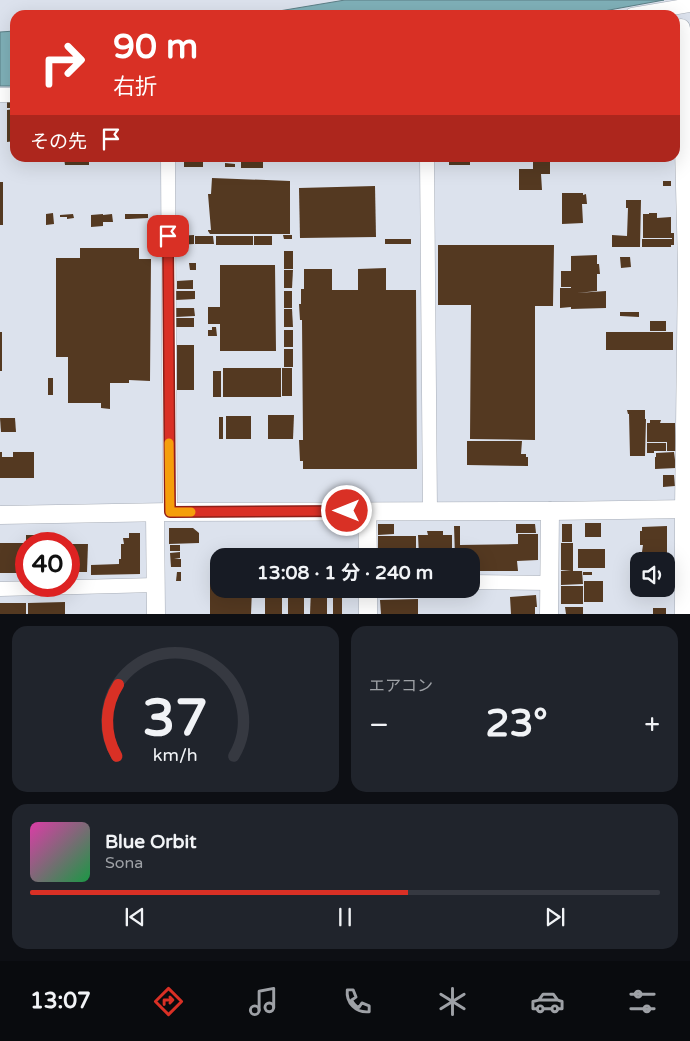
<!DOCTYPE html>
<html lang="ja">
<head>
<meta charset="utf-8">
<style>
  body { margin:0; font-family:"Varela Round","Noto Sans JP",sans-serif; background:#20242c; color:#f1f3f6; height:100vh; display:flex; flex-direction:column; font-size:19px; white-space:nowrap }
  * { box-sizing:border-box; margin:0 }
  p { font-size:16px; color:#9ea1a6 }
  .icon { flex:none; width:28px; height:28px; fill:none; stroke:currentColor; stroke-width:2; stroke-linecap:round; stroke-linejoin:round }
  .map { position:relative; height:614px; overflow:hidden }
  .drawer { display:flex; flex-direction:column; gap:12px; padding:12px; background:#0d0f14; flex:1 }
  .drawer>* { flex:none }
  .guide { position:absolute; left:10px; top:10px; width:670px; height:152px; border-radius:15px; box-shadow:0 5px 20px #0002; background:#d93025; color:#fff; overflow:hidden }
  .buttons { position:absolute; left:630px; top:552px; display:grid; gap:10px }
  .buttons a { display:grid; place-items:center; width:45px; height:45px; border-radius:10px; background:#171b24; box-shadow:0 5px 20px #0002; font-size:25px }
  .speed { position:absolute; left:15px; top:532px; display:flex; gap:10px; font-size:25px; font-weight:700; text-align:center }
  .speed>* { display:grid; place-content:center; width:65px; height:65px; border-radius:50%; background:#171b24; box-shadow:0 5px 20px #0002; line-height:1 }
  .speed .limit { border:8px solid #d22; background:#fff; color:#111 }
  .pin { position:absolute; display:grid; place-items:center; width:42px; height:42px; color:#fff; margin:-21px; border-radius:10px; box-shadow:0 2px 8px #0006 }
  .me { position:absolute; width:55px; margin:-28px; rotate:270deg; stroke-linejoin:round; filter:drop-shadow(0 0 4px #0008) }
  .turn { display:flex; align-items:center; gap:18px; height:105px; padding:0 20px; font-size:22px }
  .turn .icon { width:65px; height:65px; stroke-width:2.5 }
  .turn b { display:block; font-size:35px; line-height:42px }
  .then { display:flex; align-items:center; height:48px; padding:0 20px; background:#0003; gap:10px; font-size:19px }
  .big { font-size:38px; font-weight:700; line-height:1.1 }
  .drawer .widget { flex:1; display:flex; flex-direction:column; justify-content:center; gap:8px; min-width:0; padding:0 18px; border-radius:15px; background:#20242c }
  .drawer .dial { align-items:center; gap:0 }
  .dial svg { height:130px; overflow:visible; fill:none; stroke:#363941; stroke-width:7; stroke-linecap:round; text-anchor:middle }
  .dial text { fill:#f1f3f6; stroke:none }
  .song { display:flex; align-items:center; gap:15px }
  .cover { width:60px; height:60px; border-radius:8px; background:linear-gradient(135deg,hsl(320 70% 55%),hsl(140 70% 35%)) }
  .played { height:5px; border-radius:2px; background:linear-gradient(90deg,#d93025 60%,#363941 60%) }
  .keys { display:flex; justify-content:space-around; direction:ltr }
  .heat { display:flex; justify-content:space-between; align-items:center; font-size:28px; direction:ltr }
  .drawer .tiles { flex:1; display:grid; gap:12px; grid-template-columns:1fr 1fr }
  .widget:last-child { grid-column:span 2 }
  .trip { position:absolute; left:210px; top:548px; width:270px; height:50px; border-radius:15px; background:#171b24; box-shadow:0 5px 20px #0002; font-weight:700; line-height:50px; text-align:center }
  .dock { display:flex; height:80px; justify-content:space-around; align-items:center; background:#090b0e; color:#9ea1a6 }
  .dock .icon { width:35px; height:35px }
  .dock .selected { color:#d93025 }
  .dock b { font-size:22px; color:#f1f3f6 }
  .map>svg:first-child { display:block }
  .water { fill:#7fb0b8; stroke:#5c7f86 }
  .building { fill:#543921 }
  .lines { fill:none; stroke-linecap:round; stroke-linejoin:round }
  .minor-casing { stroke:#a8aeb8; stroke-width:15 }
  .tertiary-casing { stroke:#a8aeb8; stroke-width:19 }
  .minor { stroke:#fff; stroke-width:14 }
  .tertiary { stroke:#fff; stroke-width:18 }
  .route-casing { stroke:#8d1f18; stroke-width:12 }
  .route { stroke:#d93025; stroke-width:9 }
  .slow { stroke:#f59e0b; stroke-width:9 }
</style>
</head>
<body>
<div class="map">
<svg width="690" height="614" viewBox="0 0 690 614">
  <rect width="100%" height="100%" fill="#dce2ed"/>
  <g class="water">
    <path d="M345 0H664L582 15H255Z"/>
    <path d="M15 31V86H0V32Z"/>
  </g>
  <g class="building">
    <rect x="7" y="100" width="8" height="8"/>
    <path d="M15 109V141L7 142V110Z"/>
    <path d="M64 158H89V165H65Z"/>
    <rect x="184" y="158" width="19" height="9"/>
    <rect x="241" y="158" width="22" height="10"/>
    <rect x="449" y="158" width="21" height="7"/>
    <path d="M533 158H550V174H541L542 190H519V169H533Z"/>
    <path d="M225 163 235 164V167H225Z"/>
    <path d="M212 178 290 181V234H210L208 231V230H211L208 194H211Z"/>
    <rect x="663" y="181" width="8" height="5"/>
    <rect x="0" y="182" width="3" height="43"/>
    <path d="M375 186 376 237 300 238 299 188Z"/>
    <path d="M562 193H583V195L586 194 587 204H582L583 223 562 224Z"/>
    <path d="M626 200H641L640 247H612V235L627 236 628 208H626Z"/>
    <path d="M53 213 54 224 46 225V214Z"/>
    <path d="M649 213H657V218L671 217V233H674V245H671V247H642V239H672V238H643V214H649Z"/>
    <path d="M73 214 74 218 67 219V217H60V215Z"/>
    <path d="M103 214V226L91 227V215Z"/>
    <path d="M112 214 113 222H103V215Z"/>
    <path d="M125 214H148V218L129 219H125Z"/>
    <rect x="153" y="218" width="5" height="7"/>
    <path d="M194 235V244L177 245V236Z"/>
    <path d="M283 235H292V239H284Z"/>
    <path d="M195 236H213L214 244H195Z"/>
    <rect x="216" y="236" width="37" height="9"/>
    <rect x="254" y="236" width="18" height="9"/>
    <rect x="385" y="239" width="26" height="5"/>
    <path d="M438 245H554L553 306H535V440L470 439 471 305H438Z"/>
    <path d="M80 248H139V259H151L150 381 129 380V383H110V409L101 408V403H68V357H56V258H80Z"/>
    <rect x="284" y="251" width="9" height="18"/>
    <path d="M597 255V264H599L600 274H597V291L577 293 606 291V308L571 309V307L560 308V288H571V287H561V271H571V256Z"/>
    <path d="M620 257H630L631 267 621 268Z"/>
    <path d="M189 263H196V270H190Z"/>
    <path d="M220 265H275L276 351H220V324H208V307H220Z"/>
    <path d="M386 268V290H416L417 469H303V461H300L299 440H303L302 320H300L299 304H301V289H304V269H332V290H358V269Z"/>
    <path d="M284 270H293L292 288H284Z"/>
    <path d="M193 280V289H177V281Z"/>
    <path d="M176 291H195V299L176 300Z"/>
    <rect x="284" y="291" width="8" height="17"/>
    <path d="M176 308H194L195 316 176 317Z"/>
    <path d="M284 309H292L293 327H284Z"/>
    <path d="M620 312H639V317L620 316Z"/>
    <rect x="176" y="318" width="18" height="9"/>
    <rect x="650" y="321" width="16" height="10"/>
    <path d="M212 327H216L217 336H208V330H212Z"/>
    <rect x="284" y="330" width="9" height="17"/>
    <rect x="0" y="332" width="2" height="39"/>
    <rect x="606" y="332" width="67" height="18"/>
    <rect x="177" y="345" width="17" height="45"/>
    <rect x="284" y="349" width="9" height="18"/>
    <rect x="223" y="368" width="58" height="29"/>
    <rect x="282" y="368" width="10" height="28"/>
    <rect x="213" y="371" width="8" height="26"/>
    <rect x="48" y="378" width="5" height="17"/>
    <path d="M627 410H645V419H646L645 456H630L629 414H628Z"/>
    <path d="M268 415H294L293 439H268Z"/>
    <rect x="226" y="416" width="25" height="23"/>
    <rect x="219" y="417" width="4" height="22"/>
    <path d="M0 418H15L16 432H1Z"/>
    <path d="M650 420H661L660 423H675L676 451H667V442H647V423H650Z"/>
    <path d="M467 441H522L521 454H526V457H528V466L467 465Z"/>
    <path d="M647 443H666V451H654V453H647Z"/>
    <path d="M0 452H2V457H13V452H34V478H0Z"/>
    <path d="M674 452 676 468 655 469V457H656V453Z"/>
    <path d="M663 475H674L675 486 663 487Z"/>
    <rect x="585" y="523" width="16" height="14"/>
    <path d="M378 524H394V534L378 535Z"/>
    <path d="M516 524H535L536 533H516Z"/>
    <rect x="562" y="524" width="10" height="18"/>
    <path d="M454 526H460V545L518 544V534H538V560L517 561 518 571H471V556H455Z"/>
    <path d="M667 526V561H639V552H642L643 545H640V531H642V527Z"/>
    <path d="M169 528H193L199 533V543L169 544Z"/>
    <path d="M427 531H443V535H452V556H419L418 535H428Z"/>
    <path d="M129 533H140V574L91 575V565L119 564V559H121V544H124L123 538H129Z"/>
    <path d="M26 535H59V544H26V573H0V543H26Z"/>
    <rect x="378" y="536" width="38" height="20"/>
    <path d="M561 543H573V571H582L583 584 561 585V571H571L561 570Z"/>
    <path d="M69 544H88L87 572H69Z"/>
    <rect x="170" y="545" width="10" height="6"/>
    <rect x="578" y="549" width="27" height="19"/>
    <path d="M180 552V558L174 559H181V567H171L170 553Z"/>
    <path d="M219 565V589H252L251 614H210V569Z"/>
    <path d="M177 572H181V581H176Z"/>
    <rect x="583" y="572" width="9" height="3"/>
    <rect x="584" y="581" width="19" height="21"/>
    <rect x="561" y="586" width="22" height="18"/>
    <rect x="265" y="589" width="17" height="25"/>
    <rect x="288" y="589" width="16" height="25"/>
    <path d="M311 589H327V614H310Z"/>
    <rect x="333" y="589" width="9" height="25"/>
    <path d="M536 595 537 607H535V614H511L510 597Z"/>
    <path d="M418 599V614H381L380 600Z"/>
    <path d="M65 602V614H28V603Z"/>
    <rect x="0" y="603" width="26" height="11"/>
    <path d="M565 607H583V614H566Z"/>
    <rect x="653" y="608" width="13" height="6"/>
  </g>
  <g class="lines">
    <defs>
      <g id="minor">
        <path d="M632 15 690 5"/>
        <path d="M0 95H15"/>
        <path d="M168 158 170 512"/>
        <path d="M427 158 430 511"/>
        <path d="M471 582 549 583"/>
        <path d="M0 589 155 585"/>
      </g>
      <g id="tertiary">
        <path d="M681 28 687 265 684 509V614"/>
        <path d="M367 511 368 556"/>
        <path d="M155 513 156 614"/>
        <path d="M0 515 170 512 550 511 690 509"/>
        <path d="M368 589V614"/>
        <path d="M549 614 550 511"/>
      </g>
    </defs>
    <use href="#minor" class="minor-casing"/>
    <use href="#tertiary" class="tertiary-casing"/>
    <use href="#minor" class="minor"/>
    <use href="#tertiary" class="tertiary"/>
  </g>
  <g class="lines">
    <defs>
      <path id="route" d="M168 236 170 512 347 511"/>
    </defs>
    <use href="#route" class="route-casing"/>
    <use href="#route" class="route"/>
    <path class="slow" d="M169 443 170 512H191"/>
  </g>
</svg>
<div class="buttons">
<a><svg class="icon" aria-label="sound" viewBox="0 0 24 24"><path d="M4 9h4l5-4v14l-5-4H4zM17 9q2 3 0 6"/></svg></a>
</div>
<div class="speed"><div class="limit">40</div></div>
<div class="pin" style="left:168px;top:236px;background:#d93025"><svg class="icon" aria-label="arrive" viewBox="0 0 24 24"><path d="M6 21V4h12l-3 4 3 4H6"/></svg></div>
<svg class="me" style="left:347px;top:511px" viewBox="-20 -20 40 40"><circle r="17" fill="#d93025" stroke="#fff" stroke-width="3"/><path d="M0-11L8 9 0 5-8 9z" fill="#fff"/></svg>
<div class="trip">13:08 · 1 分 · 240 m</div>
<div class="guide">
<div class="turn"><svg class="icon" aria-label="right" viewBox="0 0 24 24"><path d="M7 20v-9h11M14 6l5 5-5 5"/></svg><div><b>90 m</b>右折</div></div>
<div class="then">その先<svg class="icon" aria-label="arrive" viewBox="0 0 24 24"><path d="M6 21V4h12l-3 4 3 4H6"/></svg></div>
</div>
</div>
<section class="drawer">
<div class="tiles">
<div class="widget dial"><svg viewBox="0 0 100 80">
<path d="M14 69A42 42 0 1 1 86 69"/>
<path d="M14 69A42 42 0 0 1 15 25" stroke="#d93025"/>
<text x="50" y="56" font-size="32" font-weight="700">37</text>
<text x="50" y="72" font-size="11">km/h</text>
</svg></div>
<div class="widget"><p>エアコン</p>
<div class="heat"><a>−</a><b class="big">23°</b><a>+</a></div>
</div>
<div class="widget">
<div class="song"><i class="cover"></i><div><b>Blue Orbit</b><p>Sona</p></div></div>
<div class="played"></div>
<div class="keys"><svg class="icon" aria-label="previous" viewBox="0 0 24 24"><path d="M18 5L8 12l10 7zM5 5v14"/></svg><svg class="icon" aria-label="pause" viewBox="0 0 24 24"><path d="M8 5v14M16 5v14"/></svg><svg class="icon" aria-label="next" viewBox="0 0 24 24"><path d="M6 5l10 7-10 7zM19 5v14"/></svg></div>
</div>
</div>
</section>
<nav class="dock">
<b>13:07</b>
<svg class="icon selected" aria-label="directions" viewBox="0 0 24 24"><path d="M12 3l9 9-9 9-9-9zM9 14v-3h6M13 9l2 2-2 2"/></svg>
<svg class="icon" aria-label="music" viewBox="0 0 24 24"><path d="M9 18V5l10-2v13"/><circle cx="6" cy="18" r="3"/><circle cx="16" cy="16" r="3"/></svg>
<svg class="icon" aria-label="phone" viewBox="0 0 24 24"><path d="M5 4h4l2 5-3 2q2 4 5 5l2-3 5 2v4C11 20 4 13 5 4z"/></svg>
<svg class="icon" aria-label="climate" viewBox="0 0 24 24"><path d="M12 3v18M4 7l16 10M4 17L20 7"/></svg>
<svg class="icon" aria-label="car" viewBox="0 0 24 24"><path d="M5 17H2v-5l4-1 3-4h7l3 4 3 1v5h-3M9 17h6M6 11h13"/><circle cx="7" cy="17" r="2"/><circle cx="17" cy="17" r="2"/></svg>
<svg class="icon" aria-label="filters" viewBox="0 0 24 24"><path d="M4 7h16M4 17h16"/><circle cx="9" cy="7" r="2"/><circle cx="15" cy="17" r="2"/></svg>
</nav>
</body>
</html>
